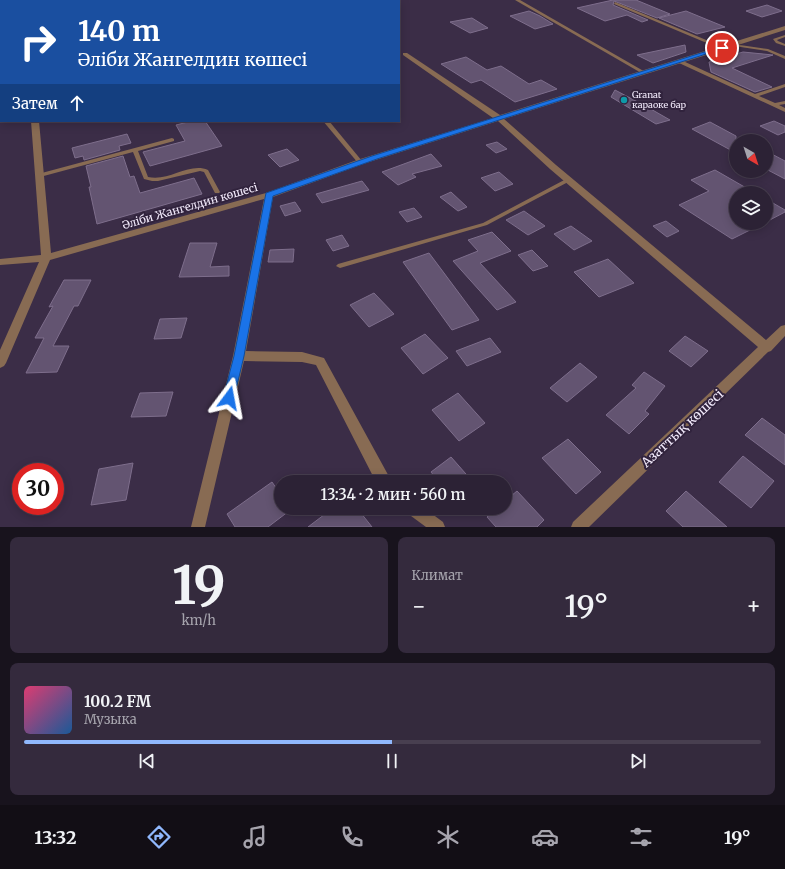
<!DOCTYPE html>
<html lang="ru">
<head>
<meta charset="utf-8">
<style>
  body { margin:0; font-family:Merriweather,serif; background:#342a3d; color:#f1f3f6; height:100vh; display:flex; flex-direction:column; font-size:15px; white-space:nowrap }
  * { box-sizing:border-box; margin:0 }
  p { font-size:13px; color:#a6a4ad }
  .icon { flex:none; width:22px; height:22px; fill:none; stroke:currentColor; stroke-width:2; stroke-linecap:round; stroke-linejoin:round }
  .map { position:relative; height:527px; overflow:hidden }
  .panel { display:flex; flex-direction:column; gap:10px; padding:10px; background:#18131d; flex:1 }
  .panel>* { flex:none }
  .guide { position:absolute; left:0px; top:0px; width:400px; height:122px; box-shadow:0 2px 10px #0003,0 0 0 1px #483f50; background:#1a4fa0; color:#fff; overflow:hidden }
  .needle { width:26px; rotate:141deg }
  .controls { position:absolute; left:729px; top:134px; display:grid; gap:8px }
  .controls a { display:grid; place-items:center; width:44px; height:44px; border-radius:50%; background:#2c2235; box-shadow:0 2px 10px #0003,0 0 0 1px #483f50; font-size:20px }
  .speed { position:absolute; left:12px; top:463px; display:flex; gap:8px; font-size:20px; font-weight:700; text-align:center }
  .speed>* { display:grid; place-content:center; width:52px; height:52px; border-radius:50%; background:#2c2235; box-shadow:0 2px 10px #0003,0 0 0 1px #483f50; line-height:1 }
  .speed .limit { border:6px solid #d22; background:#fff; color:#111 }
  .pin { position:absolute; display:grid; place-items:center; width:34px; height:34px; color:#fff; margin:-17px; border:2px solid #fff; border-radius:50%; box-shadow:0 1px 4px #0007 }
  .me { position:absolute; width:44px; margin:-22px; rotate:13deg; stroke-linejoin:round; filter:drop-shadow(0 0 3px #0008) }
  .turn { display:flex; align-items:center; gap:14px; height:84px; padding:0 12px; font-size:18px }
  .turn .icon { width:52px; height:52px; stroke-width:2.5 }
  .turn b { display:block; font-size:28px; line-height:34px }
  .then { display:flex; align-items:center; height:38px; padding:0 12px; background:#0003; gap:8px; font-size:15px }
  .big { font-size:30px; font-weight:600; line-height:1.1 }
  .panel .card { flex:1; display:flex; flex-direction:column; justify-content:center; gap:6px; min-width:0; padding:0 14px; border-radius:8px; background:#342a3d }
  .panel .dial { align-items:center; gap:0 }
  .dial b { font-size:52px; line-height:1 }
  .song { display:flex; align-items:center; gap:12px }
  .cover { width:48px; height:48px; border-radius:6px; background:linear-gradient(135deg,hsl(340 70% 55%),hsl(210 70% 35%)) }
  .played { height:4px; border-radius:2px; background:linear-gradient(90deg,#90b8fd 50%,#483f50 50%) }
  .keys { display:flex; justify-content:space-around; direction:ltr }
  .heat { display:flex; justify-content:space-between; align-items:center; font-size:22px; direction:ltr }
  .panel .tiles { flex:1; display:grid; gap:10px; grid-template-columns:1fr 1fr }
  .card:last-child { grid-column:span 2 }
  .trip { position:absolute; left:274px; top:475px; width:238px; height:40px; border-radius:20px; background:#2c2235; box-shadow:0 2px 10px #0003,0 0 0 1px #483f50; font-weight:600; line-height:40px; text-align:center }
  .menu { display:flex; height:64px; justify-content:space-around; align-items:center; background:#120e15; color:#a6a4ad }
  .menu .icon { width:28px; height:28px }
  .menu .on { color:#90b8fd }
  .menu b { font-size:18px; color:#f1f3f6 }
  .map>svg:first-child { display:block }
  .building { fill:#635471; stroke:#7e6e8c }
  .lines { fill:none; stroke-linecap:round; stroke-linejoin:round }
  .service { fill:#886b53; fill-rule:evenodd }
  .minor { fill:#886b53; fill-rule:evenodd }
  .route { fill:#1a73e8; stroke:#114b97 }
  .culture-dot { fill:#0f9aa8; stroke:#31233d; stroke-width:1.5 }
  .labels { text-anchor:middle; stroke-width:4; stroke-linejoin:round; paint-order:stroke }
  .far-poi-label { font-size:9px; fill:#f3ebfc; stroke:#31233d; text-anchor:start }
  .street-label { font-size:11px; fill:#f3ebfc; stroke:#31233d }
  .near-street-label { font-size:13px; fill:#f3ebfc; stroke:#31233d }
</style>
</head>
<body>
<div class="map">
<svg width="785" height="527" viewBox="0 0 785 527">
  <rect width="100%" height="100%" fill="#3b2d47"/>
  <g class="building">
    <path d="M613 0H636L670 14 657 18 614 1 613 5 648 20 642 22 627 15 605 21 577 8Z"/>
    <path d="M767 5 782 11 762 17 746 11Z"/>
    <path d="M529 11 540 16 553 24 535 29 510 16Z"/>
    <path d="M686 11 725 27 697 34 659 18Z"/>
    <path d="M472 18 488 28 470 33 450 22Z"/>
    <path d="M685 45 686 52 653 63 637 55Z"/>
    <path d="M743 52 773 55 732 68 772 87 755 92 711 72 709 62Z"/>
    <path d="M466 57 487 70 501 66 529 84 541 80 557 89 515 102 481 80 471 83 441 64Z"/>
    <path d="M615 90 649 108 670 120 656 124 611 97Z"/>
    <path d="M192 121H205L222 146 150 166 143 152 185 141 176 125Z"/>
    <path d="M774 121 785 126V132L778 135 760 126Z"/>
    <path d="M710 122 736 136V153L692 129Z"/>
    <path d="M127 134 131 143 119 146 120 150 84 160 83 156 75 158 72 148Z"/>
    <path d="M497 142 507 149 496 153 486 145Z"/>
    <path d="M287 149 299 160 280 167 268 155Z"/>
    <path d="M766 151 785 161V179L766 169Z"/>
    <path d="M431 154 442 166 412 174 416 177 398 185 382 172Z"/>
    <path d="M123 156 130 177 134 176 140 193 194 178 202 194 97 224 89 187H91L86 166Z"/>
    <path d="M715 170 755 193H736V223H764L732 239 679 205 709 191 691 180Z"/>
    <path d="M499 172 513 184 495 191 481 178Z"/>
    <path d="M362 181 369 190 322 203 316 194Z"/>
    <path d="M451 192 467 207 458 211 440 197Z"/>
    <path d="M766 199 785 210V212L766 222Z"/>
    <path d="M295 202 301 211 285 216 280 206Z"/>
    <path d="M414 208 422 217 407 222 399 212Z"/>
    <path d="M524 211 545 226 528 235 506 220Z"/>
    <path d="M666 221 679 231 667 237 653 226Z"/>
    <path d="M571 226 592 241 574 250 554 234Z"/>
    <path d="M492 232 511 251 480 263 516 302 497 310 453 261 478 251 468 240Z"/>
    <path d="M342 235 349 246 333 251 326 240Z"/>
    <path d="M190 243H217L210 267 229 266V276L179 277Z"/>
    <path d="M294 249 293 262H268L270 250Z"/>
    <path d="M532 250 548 266 533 271 518 255Z"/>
    <path d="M429 253 441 269 479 320 452 330 403 262Z"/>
    <path d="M608 259 634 283 599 297 574 272Z"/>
    <path d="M64 280H91L78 306H74L53 346H69L57 372 26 373 44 338H35L53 306 49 307Z"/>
    <path d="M374 293 394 314 369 327 350 305Z"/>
    <path d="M187 318 181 338 154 339 160 319Z"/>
    <path d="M425 334 448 358 423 374 401 348Z"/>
    <path d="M685 336 708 351 691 367 669 351Z"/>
    <path d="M490 338 501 352 467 366 456 351Z"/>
    <path d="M580 363 597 377 567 402 550 388Z"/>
    <path d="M644 372 665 386 645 411 649 414 629 434 606 415 636 388 632 385Z"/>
    <path d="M173 392 166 416 131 417 140 393Z"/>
    <path d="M458 393 485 423 459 441 432 410Z"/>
    <path d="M762 418 785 435V465L745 435Z"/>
    <path d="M568 439 601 472 576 494 542 458Z"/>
    <path d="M743 456 774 481 751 508 719 482Z"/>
    <path d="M451 457 473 482H439L431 472Z"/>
    <path d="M133 463 126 500 91 505 99 469Z"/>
    <path d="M272 482 281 495V508H293L268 527H235L227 514Z"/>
    <path d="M517 491 544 520 537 527H496L487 517 497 508H505V501Z"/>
    <path d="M686 491 727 527H683L666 511Z"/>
    <path d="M333 508H357L372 527H308Z"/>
  </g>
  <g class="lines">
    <g class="service">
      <path d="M515 0H520L647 73 643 74Z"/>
      <path d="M615 2 723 47 724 48 721 49 614 4Z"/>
      <path d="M785 35V37L777 40 778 41 785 44V46L776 43 773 39Z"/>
      <path d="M733 44 768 49 785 56V59L767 51 734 46H733Z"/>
      <path d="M679 61H683L755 94 785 84V87L759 96 775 103 785 101V104L779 105 785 108V112L679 63Z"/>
      <path d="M323 121H329L362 161V163H358Z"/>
      <path d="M172 138 174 139V141L138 151 148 177C169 182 189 162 208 170L220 192 219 193H215L204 172 200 171 158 181H152L144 179 133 152 40 177 37 175 38 174Z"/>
      <path d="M568 178 570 179V181L487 225 340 268 336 266 338 264 483 223Z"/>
    </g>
    <g class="minor">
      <rect x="22" y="0" width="6" height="1"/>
      <path d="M70 0H82L69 1Z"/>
      <path d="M785 26V30L504 119 556 165 766 340 781 326 785 325V336L771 351 768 352 589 527H571L573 522 758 347 550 169 498 121 363 164 273 197 246 351 302 352 324 358 392 482H376L316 365 302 362 244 361 205 527H191L233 356 264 199 50 260 6 363 4 366 0 368V350L39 262 0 265V259L41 255 31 121H39L51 253 266 193 357 160 493 118 403 55V53H407L500 115Z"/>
      <path d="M405 508H424L443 522 445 527H426L407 513Z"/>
    </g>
  </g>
  <path class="route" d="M720 47 725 48 377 159 273 196 244 356 234 398 233 402 229 403 225 402 223 398 234 356 266 193 372 156Z"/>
  <circle class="culture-dot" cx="624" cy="100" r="4"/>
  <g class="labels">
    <g class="far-poi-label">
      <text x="632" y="98">Granat<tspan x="632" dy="10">караоке бар</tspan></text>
    </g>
    <g class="street-label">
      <text transform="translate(190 206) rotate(-16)" y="4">Әліби Жангелдин көшесі</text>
    </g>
    <g class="near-street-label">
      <text transform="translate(682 428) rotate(-43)" y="5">Азаттық көшесі</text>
    </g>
  </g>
</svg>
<div class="controls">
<a><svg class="needle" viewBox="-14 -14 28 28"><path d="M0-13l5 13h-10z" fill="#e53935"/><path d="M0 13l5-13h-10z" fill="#a6a4ad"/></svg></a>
<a><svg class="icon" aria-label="layers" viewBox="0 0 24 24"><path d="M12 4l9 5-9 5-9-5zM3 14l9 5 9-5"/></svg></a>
</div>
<div class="speed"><div class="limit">30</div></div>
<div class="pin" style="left:722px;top:48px;background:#d93025"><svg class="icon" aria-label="arrive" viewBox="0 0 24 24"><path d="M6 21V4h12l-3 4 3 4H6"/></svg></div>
<svg class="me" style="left:229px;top:398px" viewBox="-20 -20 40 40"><path d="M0-17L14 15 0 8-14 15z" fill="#1a73e8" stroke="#fff" stroke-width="4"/></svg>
<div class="trip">13:34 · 2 мин · 560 m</div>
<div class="guide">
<div class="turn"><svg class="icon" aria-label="right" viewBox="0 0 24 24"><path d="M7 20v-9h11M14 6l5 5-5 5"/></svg><div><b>140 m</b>Әліби Жангелдин көшесі</div></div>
<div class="then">Затем<svg class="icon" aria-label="ahead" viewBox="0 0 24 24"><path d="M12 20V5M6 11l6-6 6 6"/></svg></div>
</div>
</div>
<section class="panel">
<div class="tiles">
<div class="card dial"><b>19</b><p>km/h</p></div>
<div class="card"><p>Климат</p>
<div class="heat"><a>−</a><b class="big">19°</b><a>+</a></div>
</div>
<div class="card">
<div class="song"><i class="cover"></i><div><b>100.2 FM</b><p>Музыка</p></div></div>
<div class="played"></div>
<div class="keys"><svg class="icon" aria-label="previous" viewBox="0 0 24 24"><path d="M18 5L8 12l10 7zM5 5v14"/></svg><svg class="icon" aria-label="pause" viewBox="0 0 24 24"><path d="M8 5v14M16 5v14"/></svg><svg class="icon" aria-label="next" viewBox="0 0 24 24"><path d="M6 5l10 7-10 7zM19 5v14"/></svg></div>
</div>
</div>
</section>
<nav class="menu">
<b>13:32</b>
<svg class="icon on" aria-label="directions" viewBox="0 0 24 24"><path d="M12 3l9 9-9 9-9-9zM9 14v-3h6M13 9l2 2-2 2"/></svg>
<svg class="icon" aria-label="music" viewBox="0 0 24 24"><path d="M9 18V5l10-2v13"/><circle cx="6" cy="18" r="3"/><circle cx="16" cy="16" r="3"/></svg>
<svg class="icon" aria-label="phone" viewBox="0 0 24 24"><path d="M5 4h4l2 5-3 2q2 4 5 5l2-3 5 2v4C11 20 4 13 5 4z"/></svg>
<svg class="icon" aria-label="climate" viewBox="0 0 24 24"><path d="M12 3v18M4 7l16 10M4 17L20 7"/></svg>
<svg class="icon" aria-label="car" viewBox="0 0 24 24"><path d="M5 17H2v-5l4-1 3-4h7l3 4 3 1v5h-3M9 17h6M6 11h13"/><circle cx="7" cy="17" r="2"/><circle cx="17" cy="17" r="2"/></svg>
<svg class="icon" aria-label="filters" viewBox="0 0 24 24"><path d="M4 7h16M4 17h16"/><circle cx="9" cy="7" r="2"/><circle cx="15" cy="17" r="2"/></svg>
<b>19°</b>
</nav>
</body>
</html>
